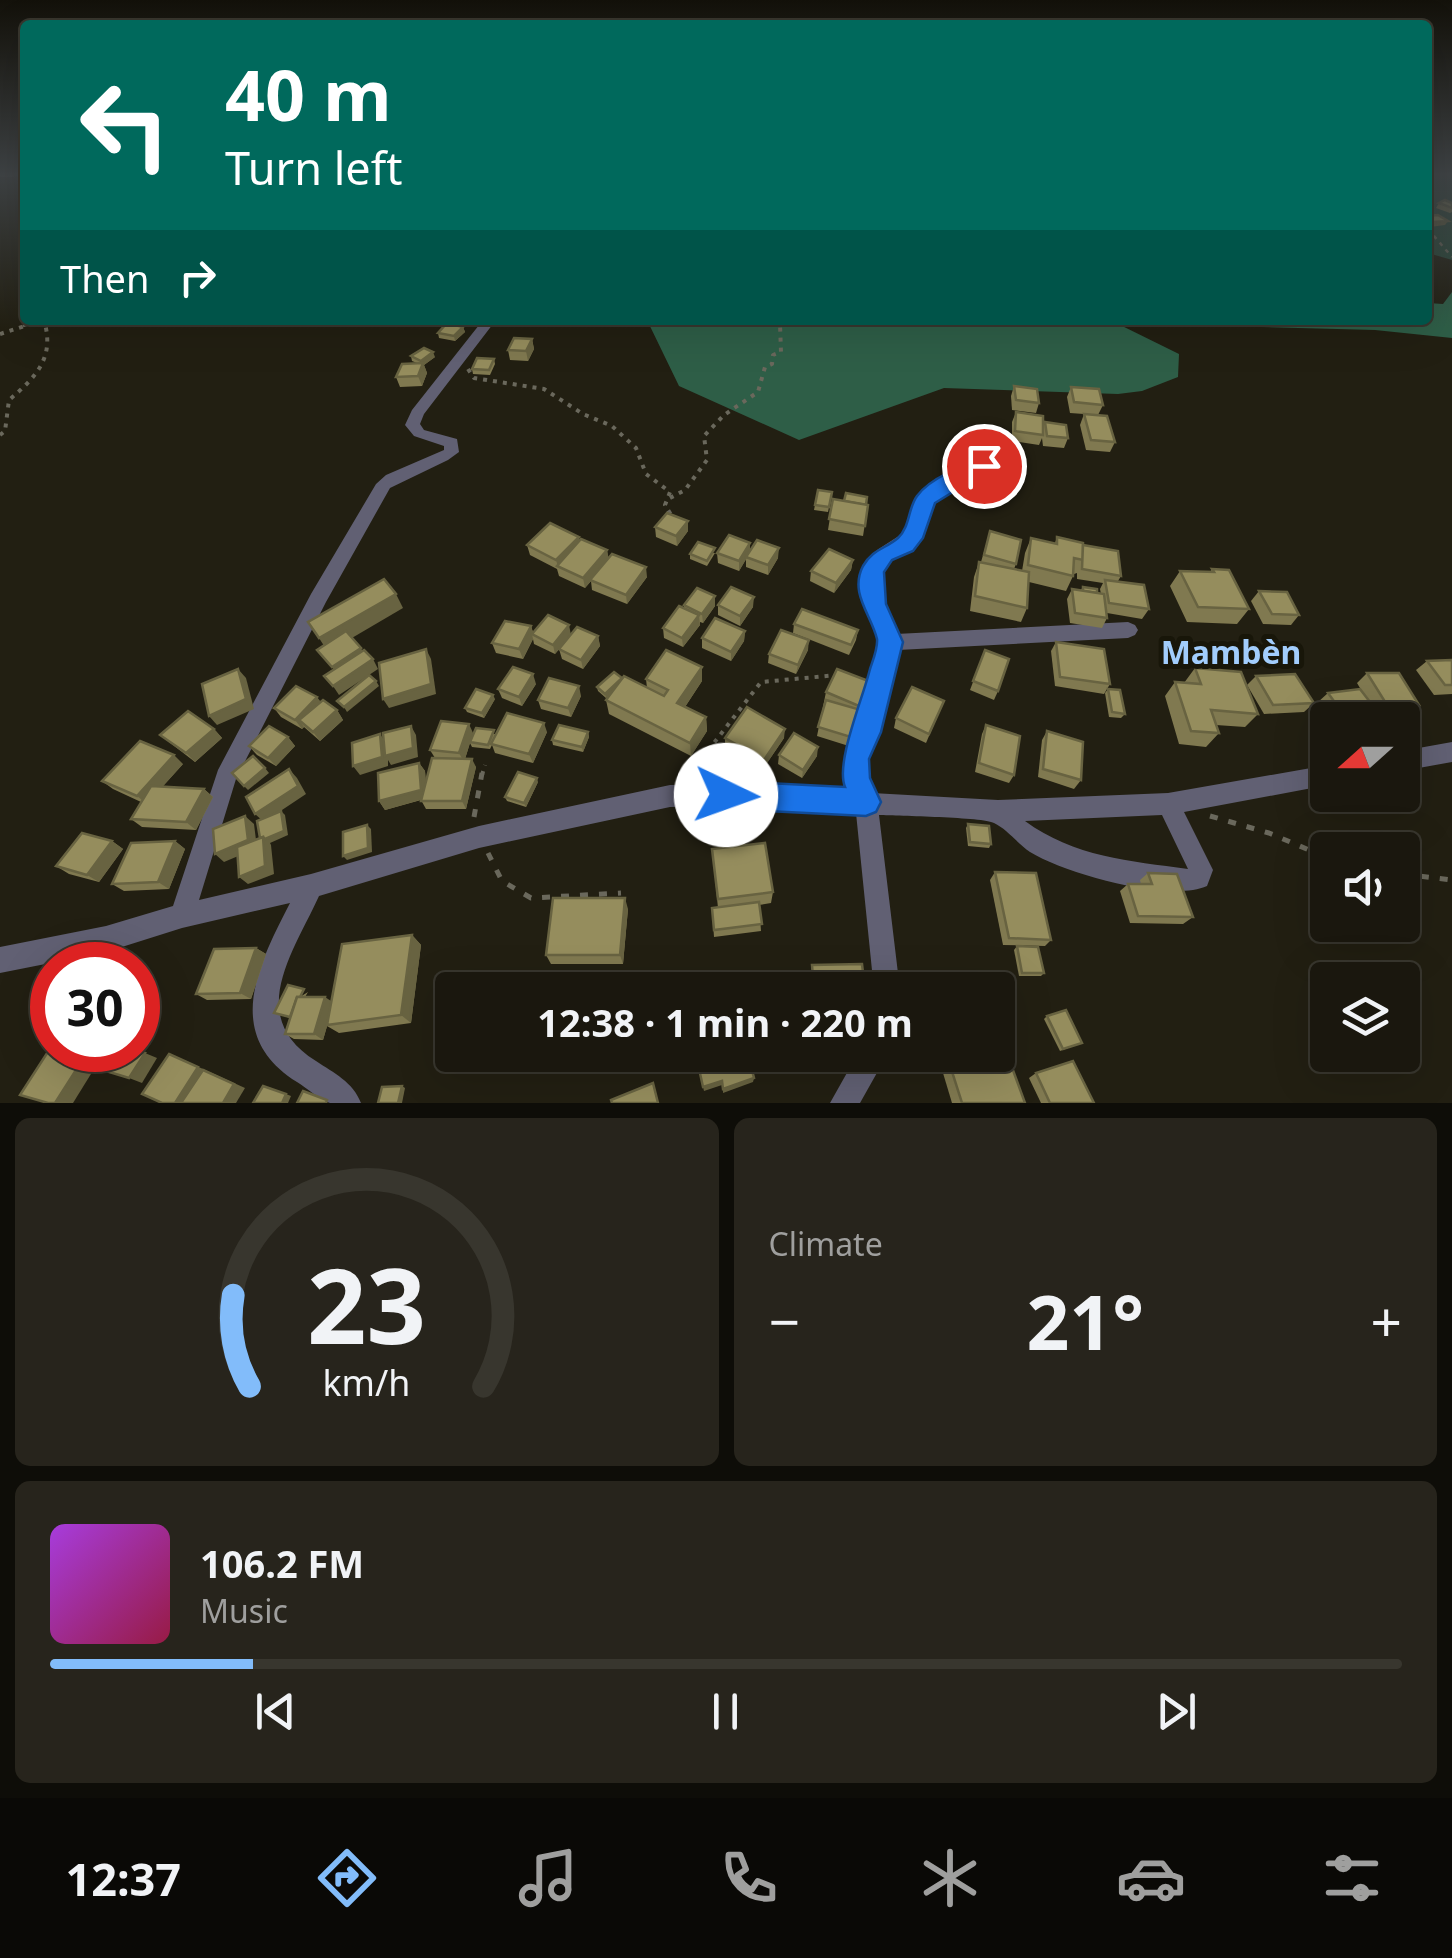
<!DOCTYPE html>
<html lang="en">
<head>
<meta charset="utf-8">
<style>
  body { margin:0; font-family:"Noto Sans",sans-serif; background:#27241c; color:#f1f3f6; height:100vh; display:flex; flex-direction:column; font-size:38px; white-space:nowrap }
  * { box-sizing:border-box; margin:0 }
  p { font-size:32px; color:#9f9f9e }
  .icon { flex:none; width:55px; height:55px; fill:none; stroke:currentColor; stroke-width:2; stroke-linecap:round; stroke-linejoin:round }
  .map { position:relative; height:1103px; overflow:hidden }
  .panel { display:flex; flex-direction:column; gap:15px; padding:15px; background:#0e0d08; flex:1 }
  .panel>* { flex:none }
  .top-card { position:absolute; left:20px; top:20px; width:1412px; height:305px; border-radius:10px; box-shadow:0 10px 40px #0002,0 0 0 2px #38362e; background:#00695c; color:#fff; overflow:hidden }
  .needle { width:65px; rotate:249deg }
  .controls { position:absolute; left:1310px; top:702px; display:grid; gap:20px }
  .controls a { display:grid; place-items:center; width:110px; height:110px; border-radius:10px; background:#1a170e; box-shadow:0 10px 40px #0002,0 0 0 2px #38362e; font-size:50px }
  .speed { position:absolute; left:30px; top:942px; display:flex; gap:20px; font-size:50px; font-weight:700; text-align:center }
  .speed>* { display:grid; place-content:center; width:130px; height:130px; border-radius:50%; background:#1a170e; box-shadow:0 10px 40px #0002,0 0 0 2px #38362e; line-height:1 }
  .speed .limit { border:15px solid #d22; background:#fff; color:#111 }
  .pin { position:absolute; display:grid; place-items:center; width:85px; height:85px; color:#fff; margin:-42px; border:5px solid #fff; border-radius:50%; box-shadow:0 2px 10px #0007 }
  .me { position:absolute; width:110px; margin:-55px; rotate:93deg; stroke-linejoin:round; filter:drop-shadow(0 0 8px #0008) }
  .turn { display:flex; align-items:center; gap:35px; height:210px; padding:0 40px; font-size:45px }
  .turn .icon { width:130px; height:130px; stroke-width:2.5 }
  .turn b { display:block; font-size:70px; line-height:85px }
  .then { display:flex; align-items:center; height:95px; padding:0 40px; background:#0003; gap:20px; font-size:38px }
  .big { font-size:75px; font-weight:700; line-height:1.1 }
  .panel .card { flex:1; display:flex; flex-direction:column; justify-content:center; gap:15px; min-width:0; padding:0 35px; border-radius:15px; background:#27241c }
  .panel .dial { align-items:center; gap:0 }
  .dial svg { height:260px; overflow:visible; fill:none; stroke:#38362e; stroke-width:7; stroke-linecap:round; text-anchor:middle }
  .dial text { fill:#f1f3f6; stroke:none }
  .song { display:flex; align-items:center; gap:30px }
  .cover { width:120px; height:120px; border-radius:15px; background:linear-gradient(135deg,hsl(280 70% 55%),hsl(340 70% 35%)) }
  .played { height:10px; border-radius:5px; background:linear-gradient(90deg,#82bcfa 15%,#38362e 15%) }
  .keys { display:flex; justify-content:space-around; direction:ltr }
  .heat { display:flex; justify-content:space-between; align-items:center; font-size:55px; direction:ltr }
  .panel .tiles { flex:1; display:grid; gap:15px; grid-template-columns:1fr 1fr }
  .card:last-child { grid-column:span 2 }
  .trip { position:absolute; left:435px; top:972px; width:580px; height:100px; border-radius:10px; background:#1a170e; box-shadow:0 10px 40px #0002,0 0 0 2px #38362e; font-weight:700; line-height:100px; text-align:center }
  .dock { display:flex; height:160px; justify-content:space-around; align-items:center; background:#0a0906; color:#9f9f9e }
  .dock .icon { width:70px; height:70px }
  .dock .active { color:#82bcfa }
  .dock b { font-size:45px; color:#f1f3f6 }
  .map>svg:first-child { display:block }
  .green { fill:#294939 }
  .forest { fill:#2e5e47 }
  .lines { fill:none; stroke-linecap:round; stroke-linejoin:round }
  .path-far2 { stroke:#6a685c; stroke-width:2.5; stroke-dasharray:4 5; stroke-linecap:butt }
  .path-far1 { stroke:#6a685c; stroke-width:4; stroke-dasharray:4 6; stroke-linecap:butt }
  .path { stroke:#6a685c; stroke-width:5; stroke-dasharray:8 11; stroke-linecap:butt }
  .minor { fill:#616073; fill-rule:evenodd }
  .wall { fill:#807950 }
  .shaded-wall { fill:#686341 }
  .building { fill:#958d5d; stroke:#686341; stroke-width:2.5 }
  .route { fill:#1a73e8; stroke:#114b97; stroke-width:2.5 }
  .labels { text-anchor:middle; stroke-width:10; stroke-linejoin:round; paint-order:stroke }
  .quarter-label { font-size:32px; font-weight:bold; fill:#a2cdfc; stroke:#181609 }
</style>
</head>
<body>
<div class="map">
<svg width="1452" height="1103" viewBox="0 0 1452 1103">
  <rect width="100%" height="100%" fill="#221f12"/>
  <path class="green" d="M1428 174H1452V260L1428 253Z"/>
  <g class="forest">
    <path d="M1452 292V338L1375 330 1222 326 1192 320H1428V303L1443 304Z"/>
    <path d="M647 320H1110L1179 354 1178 377 1142 391 1118 394 944 388 799 440 679 386Z"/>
  </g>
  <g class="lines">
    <g class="path-far2">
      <path d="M1428 229 1452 257"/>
      <path d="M44 320 46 326"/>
      <path d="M780 320V326"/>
      <path d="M23 326 41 320"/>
    </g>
    <g class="path-far1">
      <path d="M0 334 31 324"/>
      <path d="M468 369 474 378 544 389 583 414 612 426 636 448 646 474 670 492 665 505 673 518"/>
      <path d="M0 435 5 431 9 400C35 378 54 359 45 324"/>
      <path d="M670 498 685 490 707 460 704 436 724 415 758 392 765 367 772 364 773 355 781 352 780 324"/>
      <path d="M690 774 761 682 838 675"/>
      <path d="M482 775 485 765"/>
    </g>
    <g class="path">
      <path d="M1210 816 1269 833 1328 858"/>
      <path d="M474 817 482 773"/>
      <path d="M488 853 502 881 531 898 621 893"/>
      <path d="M1402 874 1452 880"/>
    </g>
    <g class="minor">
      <path d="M483 320H496L424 414 420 424 424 430 457 439 459 452 448 460 390 488 326 602 236 779 199 900 311 874 479 826 670 785 726 784 849 792 844 759 856 732 880 642 863 598 862 575 866 565 877 550 905 532 917 502 930 486 978 462H990L992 466 990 470C970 478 940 486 931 507 926 520 925 533 915 543 908 551 897 553 889 560 868 580 886 613 896 634L1128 622 1135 625 1138 630 1135 635 1128 638 898 650 878 732 866 759 867 779 872 793 998 800 1168 793 1328 765V785L1184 812 1213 870 1207 886C1169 903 1066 874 1030 852 1018 844 1007 829 994 823 983 817 898 816 879 815L900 990H874L856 813 726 806 670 807 479 848 319 896C293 953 245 1017 316 1061 334 1073 353 1082 361 1103 352 1103 339 1103 330 1103 320 1100 307 1088 297 1082 222 1035 258 965 290 903L182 928 106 952 0 973V947L106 926 173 906 218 770 311 594 376 484 386 475 444 450V446L414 436 405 425 412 410ZM1162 815 1188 869C1130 861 1074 857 1025 821Z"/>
      <path d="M1452 742V762L1402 771V751Z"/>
      <path d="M857 1055H887L860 1103H830Z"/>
    </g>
  </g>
  <g class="wall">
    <path d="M0 174H17L13 177H0Z"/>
    <path d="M1439 203H1452V212L1450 213 1436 208Z"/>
    <path d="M463 327 465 332 455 341 439 338 438 333Z"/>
    <path d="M532 339 534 349 528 361 510 360 508 350Z"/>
    <path d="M411 356 435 357 424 365 427 373 422 386 400 387 396 377 417 363 412 361Z"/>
    <path d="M494 359 495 364 490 375 473 374 472 369Z"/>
    <path d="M1014 386 1039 403 1036 413 1012 410 1011 396Z"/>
    <path d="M1071 387 1103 405 1098 415 1070 413 1067 397Z"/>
    <path d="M1016 412 1043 429 1045 422 1068 438 1064 448 1043 446 1042 438 1039 445 1012 441V422Z"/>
    <path d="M1084 414 1115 442 1110 452 1086 450 1080 425Z"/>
    <path d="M818 490 832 492 828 512 814 510Z"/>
    <path d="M833 499 868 505 863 536 828 530Z"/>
    <path d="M688 521V531L677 546 656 537 655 527Z"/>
    <path d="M990 531 1016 564 1014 569 1022 571 1025 553 1031 538 1055 543 1057 537 1083 545 1121 576 1118 581 1149 609 1142 619 1107 613V618L1102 628 1070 623 1067 599 1072 589 1080 591 1083 587 1101 594 1100 589 1103 583 1077 579V573L1074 574 1066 591 1029 582 1027 608 1021 622 970 611 974 577 979 562H981Z"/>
    <path d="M580 541 607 550 608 558 647 577 627 604 592 590 591 581 585 588 559 576 557 569 530 555 527 545Z"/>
    <path d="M750 543V551L778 558 768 575 746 567V559L739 571 718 563 717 553Z"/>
    <path d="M715 553 707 566 690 559V554Z"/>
    <path d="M853 560 851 570 834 593 810 581 811 571Z"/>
    <path d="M1212 569 1249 609 1237 624 1187 622 1170 586 1180 571 1210 572Z"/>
    <path d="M1259 591 1299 615 1291 625 1263 624 1251 601Z"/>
    <path d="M684 605 715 606 703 623 700 622V625L683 647 664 638 663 628 684 608Z"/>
    <path d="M718 605 753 607 740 626 718 615Z"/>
    <path d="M794 624 858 630 856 640 849 655 793 633Z"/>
    <path d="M531 626 533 632 598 636 600 646 583 669 562 659 559 649 570 636 555 654 534 644 533 639 523 659 496 653 492 643Z"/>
    <path d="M745 631 744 641 731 661 702 648V638Z"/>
    <path d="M1056 642 1110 684 1104 694 1055 686 1051 651Z"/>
    <path d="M808 650 796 674 768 663 769 654Z"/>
    <path d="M985 650 998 691 994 700 970 690Z"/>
    <path d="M1452 660V694L1434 695 1416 670 1427 661Z"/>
    <path d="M1195 668 1258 714 1245 727 1216 725 1219 733 1206 747 1179 744 1165 696 1175 682 1184 683Z"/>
    <path d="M1367 673 1419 705 1408 714H1379L1380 715 1375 720H1331L1318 702 1328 693H1363L1357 683Z"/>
    <path d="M1256 676 1314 703 1304 712 1264 714 1247 685Z"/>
    <path d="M622 678 647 688 646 679 702 681 685 707 706 717 707 731 691 756 609 714 606 700 611 694 606 698 598 691 597 687Z"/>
    <path d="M871 682 867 696 870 698 868 707 863 718 860 716 852 747 817 736 826 692Z"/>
    <path d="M536 684 522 706 502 698 498 689Z"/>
    <path d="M1108 689 1125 714 1121 718 1109 717 1105 693Z"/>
    <path d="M581 696 571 717 541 709 538 700Z"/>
    <path d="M495 699 484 718 467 712 465 708Z"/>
    <path d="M944 701 926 743 894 728 896 718Z"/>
    <path d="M321 702 337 710 343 720 320 741 304 727 302 729 281 717 274 708Z"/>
    <path d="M986 725 1014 775 1009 783 975 772 982 734Z"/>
    <path d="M214 729 222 738 195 762 160 735Z"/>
    <path d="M1047 731 1081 780 1074 789 1038 777 1042 740Z"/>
    <path d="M547 732 533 763 495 753 492 745 490 749 472 747 470 743 465 759 476 767 466 809H426L421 800 385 810 379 801 419 763 425 771 426 784 435 758 430 750 473 733 496 734Z"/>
    <path d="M588 732 589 737 583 752 553 745 552 740Z"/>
    <path d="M288 737 295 746 276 766 257 755 249 746Z"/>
    <path d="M725 738H784L763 769 725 746Z"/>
    <path d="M779 755 817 756 802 778 778 764Z"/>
    <path d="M183 764 163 786 204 789 213 797 196 830 142 827 131 819 141 802 113 789 102 781Z"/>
    <path d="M538 782 526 807 507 801 505 797Z"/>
    <path d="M968 824 991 844 989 848 968 846 966 828Z"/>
    <path d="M112 841 123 849 99 882 69 874 56 866Z"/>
    <path d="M175 841 185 849 169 889 124 891 112 884Z"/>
    <path d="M712 849 773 892 771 903 759 905 761 931 714 937 712 908H718Z"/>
    <path d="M995 872 1051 940 1045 946 1003 945 990 880Z"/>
    <path d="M1148 873 1193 917 1183 924 1130 923 1120 891 1128 884H1141L1140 880Z"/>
    <path d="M628 909 623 964H551L546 955Z"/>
    <path d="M412 935 421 945 411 1023 339 1033 327 1026 323 1040 294 1039 285 1034 290 1018 274 1013 308 992 305 997 331 1001Z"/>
    <path d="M1017 946 1044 973 1041 976H1019L1014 950Z"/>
    <path d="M256 948 266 954 251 999 207 1000 196 994Z"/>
    <path d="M1047 1016 1082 1043 1060 1051 1044 1019Z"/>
    <path d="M947 1056 1025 1103H952L940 1063Z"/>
    <path d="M1036 1073 1094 1103H1041L1029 1078Z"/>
  </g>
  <g class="shaded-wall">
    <path d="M1448 221 1445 225 1430 227 1433 222Z"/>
    <path d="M463 327 465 332 455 341 454 336Z"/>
    <path d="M532 339 534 349 528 361 526 351Z"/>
    <path d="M433 352 435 357 424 365 427 373 422 386 418 376 423 366 421 361Z"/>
    <path d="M688 521V531L677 546 676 536Z"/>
    <path d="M579 537 581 547 558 567 556 560Z"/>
    <path d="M750 543V553L739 571V561Z"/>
    <path d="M779 548 778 558 768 575V565Z"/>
    <path d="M607 550 609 560 585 588 583 578Z"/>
    <path d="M853 560 851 570 834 593 836 583Z"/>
    <path d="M646 567 647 577 627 604 626 595Z"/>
    <path d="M396 594 403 608 328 652 319 638Z"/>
    <path d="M715 596V606L703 623 702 614Z"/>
    <path d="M754 597 753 607 740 626V616Z"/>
    <path d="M699 615 700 625 683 647 682 638Z"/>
    <path d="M569 625 571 635 555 654 553 645Z"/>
    <path d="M531 626 534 636 532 634 533 639 523 659 519 649Z"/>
    <path d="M745 631 744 641 731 661V652Z"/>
    <path d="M598 636 600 646 583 669 581 660Z"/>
    <path d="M809 640 808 650 796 674 798 665Z"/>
    <path d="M361 648 366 658 338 677 332 667Z"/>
    <path d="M426 649 431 659 436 694 389 708 383 699Z"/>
    <path d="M373 659 378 669 339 695 333 686Z"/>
    <path d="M702 667V681L679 716 677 703Z"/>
    <path d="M238 669 246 678 254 709 217 725 209 716Z"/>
    <path d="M533 674 536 684 522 706 519 697Z"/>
    <path d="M622 678 623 683 606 698 605 694Z"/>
    <path d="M376 681 379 686 347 712 344 707Z"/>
    <path d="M579 686 581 696 571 717 568 708Z"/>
    <path d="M493 695 495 699 484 718 482 713Z"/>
    <path d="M317 697 324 706 299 720 304 727 302 729 295 720Z"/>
    <path d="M337 710 343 720 320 741 313 732Z"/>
    <path d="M706 717 707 731 691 756 690 743Z"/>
    <path d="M544 723 547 732 533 763 529 754Z"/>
    <path d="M469 724 473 733 464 762 459 753Z"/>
    <path d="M411 726 416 735 418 757 391 765 388 760V766L360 775 353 766 380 734 386 743Z"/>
    <path d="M214 729 222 738 195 762 186 753Z"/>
    <path d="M785 729 784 738 763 769 764 760Z"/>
    <path d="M588 732 589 737 583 752 582 747Z"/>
    <path d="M288 737 295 746 276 766 268 758Z"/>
    <path d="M818 747 817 756 802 778 803 770Z"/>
    <path d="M174 755 183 764 147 804 137 796Z"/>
    <path d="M472 759 476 767 466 809 462 801Z"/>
    <path d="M419 763 425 771 427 798 385 810 379 801Z"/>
    <path d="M265 768 269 773 248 790 244 786Z"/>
    <path d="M289 769 297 778 306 794 264 822 255 814Z"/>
    <path d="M537 778 538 782 526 807 524 803Z"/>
    <path d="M204 789 213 797 196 830 186 822Z"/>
    <path d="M281 811 285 815 288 835 270 843 271 845 274 874 248 884 239 877Z"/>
    <path d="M245 816 254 824 257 848 224 862 215 854Z"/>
    <path d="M367 825 371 829 372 852 347 860 343 856Z"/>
    <path d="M112 841 123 849 99 882 87 875Z"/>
    <path d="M175 841 185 849 169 889 158 882Z"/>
    <path d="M625 898 628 909 623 964 620 955Z"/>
    <path d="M412 935 421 945 411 1023 401 1015Z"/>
    <path d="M256 948 266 954 251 999 240 993Z"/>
    <path d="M325 997 334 1003 323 1040 314 1034Z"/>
    <path d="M145 1053 157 1058 142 1083 129 1078Z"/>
    <path d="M85 1056 99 1061 73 1103H55Z"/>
    <path d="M181 1059 245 1088 236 1103H175Z"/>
    <path d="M754 1078 753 1082 723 1093V1089Z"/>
    <path d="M722 1081V1085L704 1091 703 1087Z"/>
    <path d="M402 1086 405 1088 402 1103H398Z"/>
    <path d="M286 1094 291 1096 288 1103H282Z"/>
  </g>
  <g class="building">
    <path d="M1445 200 1452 203V208L1439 203Z"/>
    <path d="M1438 215 1448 221 1433 222 1428 219V216Z"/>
    <path d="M447 323 463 327 454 336 438 333Z"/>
    <path d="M514 338 532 339 526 351 508 350Z"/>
    <path d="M424 348 433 352 421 361 411 356Z"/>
    <path d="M477 358 494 359 489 370 472 369Z"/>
    <path d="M423 363 418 376 396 377 402 364Z"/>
    <path d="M1014 386 1037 389 1039 403 1016 400Z"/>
    <path d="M1071 387 1099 389 1103 405 1074 402Z"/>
    <path d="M1016 412 1043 416V435L1015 431Z"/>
    <path d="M1084 414 1107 416 1115 442 1091 440Z"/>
    <path d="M1045 422 1066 425 1068 438 1047 436Z"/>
    <path d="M818 490 832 492 829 507 815 505Z"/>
    <path d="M846 493 867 497 866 505 844 501Z"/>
    <path d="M833 499 868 505 865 526 829 519Z"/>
    <path d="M667 513 688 521 676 536 655 527Z"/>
    <path d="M550 523 579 537 556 560 527 545Z"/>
    <path d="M990 531 1021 540 1016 564 984 555Z"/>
    <path d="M729 535 750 543 739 561 717 553Z"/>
    <path d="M1057 537 1083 543V560L1074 558 1073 576 1028 565 1031 538 1057 544Z"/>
    <path d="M581 539 607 550 583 578 557 566Z"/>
    <path d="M757 540 779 548 768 565 746 557Z"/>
    <path d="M698 542 715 548 707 561 690 554Z"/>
    <path d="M1083 545 1118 551 1121 576 1082 569Z"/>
    <path d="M829 549 853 560 836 583 811 571Z"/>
    <path d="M612 554 646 567 626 595 590 580Z"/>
    <path d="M979 562 1029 572 1027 608 975 596Z"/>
    <path d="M1212 569 1229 570 1249 609 1198 607 1180 571 1214 572Z"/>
    <path d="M384 579 396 594 319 638 308 622Z"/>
    <path d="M1105 580 1144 585 1149 609 1109 603Z"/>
    <path d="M731 587 754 597 740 616 718 605Z"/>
    <path d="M1083 587 1097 589V593L1083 591Z"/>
    <path d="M697 588 715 596 702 614 684 605Z"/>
    <path d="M1072 589 1104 594 1107 618 1075 613Z"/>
    <path d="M1259 591 1287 592 1299 615 1272 614Z"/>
    <path d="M679 606 699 615 682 638 663 628Z"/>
    <path d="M802 609 858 630 851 645 794 624Z"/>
    <path d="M548 615 569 625 553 645 532 634Z"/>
    <path d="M715 618 745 631 731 652 702 638Z"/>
    <path d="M505 621 531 626 519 649 492 643Z"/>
    <path d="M577 627 598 636 581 660 559 649Z"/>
    <path d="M781 630 809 640 798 665 769 654Z"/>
    <path d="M346 631 361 648 332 667 317 650Z"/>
    <path d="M1056 642 1104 649 1110 684 1060 677Z"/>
    <path d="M426 649 431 684 383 699 379 663Z"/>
    <path d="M364 650 373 659 333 686 324 676Z"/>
    <path d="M666 650 702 667 677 703 706 717 690 743 606 700 624 676 664 696 668 690 646 679Z"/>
    <path d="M985 650 1009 659 998 691 973 681Z"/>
    <path d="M1452 660V685H1445L1427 661Z"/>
    <path d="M513 667 533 674 519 697 498 689Z"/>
    <path d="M1195 668 1241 672 1258 714 1211 710 1219 733 1191 731 1175 682 1201 684Z"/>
    <path d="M238 669 246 699 209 716 202 684Z"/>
    <path d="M837 669 871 682 865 695 870 698 866 709 826 692Z"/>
    <path d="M614 672 622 678 605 694 597 687Z"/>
    <path d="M1367 673H1399L1419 705H1387Z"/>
    <path d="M1295 674 1314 703 1273 705 1256 676Z"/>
    <path d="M369 675 376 681 344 707 337 701Z"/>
    <path d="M549 678 579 686 568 708 538 700Z"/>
    <path d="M296 686 317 697 295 720 274 708Z"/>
    <path d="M912 687 944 701 929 734 896 718Z"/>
    <path d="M476 689 493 695 482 713 465 708Z"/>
    <path d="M1108 689 1120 690 1125 714 1112 712Z"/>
    <path d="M1360 689 1380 715 1347 719 1328 693Z"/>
    <path d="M323 700 337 710 313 732 299 720Z"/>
    <path d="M826 700 861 710 854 738 818 727Z"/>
    <path d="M747 707 785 729 764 760 725 738Z"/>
    <path d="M188 711 214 729 186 753 160 735Z"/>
    <path d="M507 713 544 723 529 754 491 744Z"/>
    <path d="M441 721 469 724 459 753 430 750Z"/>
    <path d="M559 725 588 732 582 747 552 740Z"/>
    <path d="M986 725 1020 736 1014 775 979 763Z"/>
    <path d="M269 726 288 737 268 758 249 746Z"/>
    <path d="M411 726 413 748 385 756 383 733Z"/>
    <path d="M476 728 494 730 488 745 470 742Z"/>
    <path d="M1047 731 1083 742 1081 780 1043 769Z"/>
    <path d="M794 733 818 747 803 770 779 755Z"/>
    <path d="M380 734 382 757 353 766 352 743Z"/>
    <path d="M140 741 174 755 137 796 102 781Z"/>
    <path d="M253 756 265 768 244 786 232 773Z"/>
    <path d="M432 758 472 759 462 801H421Z"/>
    <path d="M419 763 421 790 379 801 378 773Z"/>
    <path d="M289 769 298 786 255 814 246 797Z"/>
    <path d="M518 772 537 778 524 803 505 797Z"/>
    <path d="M151 786 204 789 186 822 131 819Z"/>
    <path d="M281 811 284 831 265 839 263 837 260 838 257 821Z"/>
    <path d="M245 816 248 840 215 854 213 829Z"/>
    <path d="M968 824 989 826 991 844 970 842Z"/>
    <path d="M367 825 368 848 343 856V832Z"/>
    <path d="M82 833 112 841 87 875 56 866Z"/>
    <path d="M263 837 265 866 239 877 237 847Z"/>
    <path d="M175 841 158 882 112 884 131 843Z"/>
    <path d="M765 843 773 892 718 899 712 849Z"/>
    <path d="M995 872 1036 873 1051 940 1009 938Z"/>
    <path d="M1148 873 1177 874 1193 917 1138 916 1128 884H1152Z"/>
    <path d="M553 898H625L620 955H546Z"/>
    <path d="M759 902 762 924 714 930 712 908Z"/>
    <path d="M412 935 401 1015 327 1025 342 944Z"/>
    <path d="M1017 946 1038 947 1044 973H1022Z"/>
    <path d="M256 948 240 993 196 994 214 949Z"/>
    <path d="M862 964 865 990H814L812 965Z"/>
    <path d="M669 976 671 990H609V988Z"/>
    <path d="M288 985 304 989 300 997H297L290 1017 274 1013Z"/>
    <path d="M297 997H325L314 1034H285Z"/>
    <path d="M1066 1010 1082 1043 1063 1049 1047 1016Z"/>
    <path d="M1003 1043 1025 1103H962L947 1056 998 1055V1044Z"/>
    <path d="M51 1047 52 1050H62L85 1056 55 1103H48L20 1095Z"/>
    <path d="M107 1050H136L145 1053 129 1078 96 1068Z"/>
    <path d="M169 1054 198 1067 175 1103H162L142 1094Z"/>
    <path d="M696 1055H748L754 1078 723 1089 722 1081 703 1087Z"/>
    <path d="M1073 1061 1094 1103H1050L1036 1073Z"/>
    <path d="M203 1070 234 1084 223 1103H181Z"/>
    <path d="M653 1083 658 1103H612L611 1100Z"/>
    <path d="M263 1086 286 1094 282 1103H253Z"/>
    <path d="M402 1086 398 1103H378L382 1087Z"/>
    <path d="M303 1091 327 1100 326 1103H297Z"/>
  </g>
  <linearGradient id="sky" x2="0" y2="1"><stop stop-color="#13110a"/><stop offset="0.53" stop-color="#3e4244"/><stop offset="1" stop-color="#3e4244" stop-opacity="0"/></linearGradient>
  <rect width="1452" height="329" fill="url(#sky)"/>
  <path class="route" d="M984 459 992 461 995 466 935 503 923 538 913 551 892 560 884 572 886 604 903 642 881 732 869 759 870 778 881 802 876 812 866 816 726 809 716 805 712 795 716 786 726 781 845 787C835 763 863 698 870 669 873 660 878 648 877 639 871 614 849 593 863 566 873 549 885 549 898 538 910 527 908 508 917 496 930 478 963 465 984 459Z"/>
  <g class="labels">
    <g class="quarter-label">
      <text x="1231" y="664">Mambèn</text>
    </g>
  </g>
</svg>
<div class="controls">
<a><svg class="needle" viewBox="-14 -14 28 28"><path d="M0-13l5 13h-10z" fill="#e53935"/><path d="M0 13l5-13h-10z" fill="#9f9f9e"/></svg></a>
<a><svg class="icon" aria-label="sound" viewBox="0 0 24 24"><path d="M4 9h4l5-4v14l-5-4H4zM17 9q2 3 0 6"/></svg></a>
<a><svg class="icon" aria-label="layers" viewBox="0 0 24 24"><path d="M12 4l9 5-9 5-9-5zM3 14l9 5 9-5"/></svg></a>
</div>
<div class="speed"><div class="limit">30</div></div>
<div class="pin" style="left:984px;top:466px;background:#d93025"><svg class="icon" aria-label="arrive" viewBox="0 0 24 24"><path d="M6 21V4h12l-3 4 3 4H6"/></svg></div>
<svg class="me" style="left:726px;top:795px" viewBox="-20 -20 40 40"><circle r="19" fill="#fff"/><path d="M0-13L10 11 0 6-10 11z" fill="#1a73e8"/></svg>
<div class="trip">12:38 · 1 min · 220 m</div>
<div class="top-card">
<div class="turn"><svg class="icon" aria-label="left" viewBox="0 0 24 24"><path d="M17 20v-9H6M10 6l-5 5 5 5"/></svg><div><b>40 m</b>Turn left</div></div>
<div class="then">Then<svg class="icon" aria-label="right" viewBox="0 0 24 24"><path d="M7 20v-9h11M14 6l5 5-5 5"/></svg></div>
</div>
</div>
<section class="panel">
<div class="tiles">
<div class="card dial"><svg viewBox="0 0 100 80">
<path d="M14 69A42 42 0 1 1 86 69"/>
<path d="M14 69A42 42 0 0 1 9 41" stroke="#82bcfa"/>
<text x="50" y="56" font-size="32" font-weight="700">23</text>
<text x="50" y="72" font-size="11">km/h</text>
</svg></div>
<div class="card"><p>Climate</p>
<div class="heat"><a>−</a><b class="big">21°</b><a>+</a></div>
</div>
<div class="card">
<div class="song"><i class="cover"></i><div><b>106.2 FM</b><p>Music</p></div></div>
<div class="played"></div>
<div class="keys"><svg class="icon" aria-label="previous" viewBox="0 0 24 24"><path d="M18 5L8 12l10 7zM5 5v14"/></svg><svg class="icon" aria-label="pause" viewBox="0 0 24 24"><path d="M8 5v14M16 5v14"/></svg><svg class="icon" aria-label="next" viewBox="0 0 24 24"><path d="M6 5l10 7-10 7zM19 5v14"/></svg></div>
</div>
</div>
</section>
<nav class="dock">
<b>12:37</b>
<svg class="icon active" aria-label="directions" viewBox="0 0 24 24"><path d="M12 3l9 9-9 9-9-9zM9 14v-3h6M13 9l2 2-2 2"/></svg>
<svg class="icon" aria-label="music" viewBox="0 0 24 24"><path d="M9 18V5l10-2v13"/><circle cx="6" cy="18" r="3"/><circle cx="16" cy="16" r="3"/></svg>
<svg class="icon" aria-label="phone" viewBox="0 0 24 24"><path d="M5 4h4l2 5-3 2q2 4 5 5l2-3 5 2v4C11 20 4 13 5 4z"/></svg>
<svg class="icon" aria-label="climate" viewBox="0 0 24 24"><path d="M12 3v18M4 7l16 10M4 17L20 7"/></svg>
<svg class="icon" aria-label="car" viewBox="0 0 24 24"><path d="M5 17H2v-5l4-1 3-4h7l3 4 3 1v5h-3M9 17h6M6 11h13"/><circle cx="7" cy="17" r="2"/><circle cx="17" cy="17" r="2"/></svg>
<svg class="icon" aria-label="filters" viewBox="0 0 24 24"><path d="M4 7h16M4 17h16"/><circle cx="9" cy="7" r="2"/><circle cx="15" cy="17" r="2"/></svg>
</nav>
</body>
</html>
